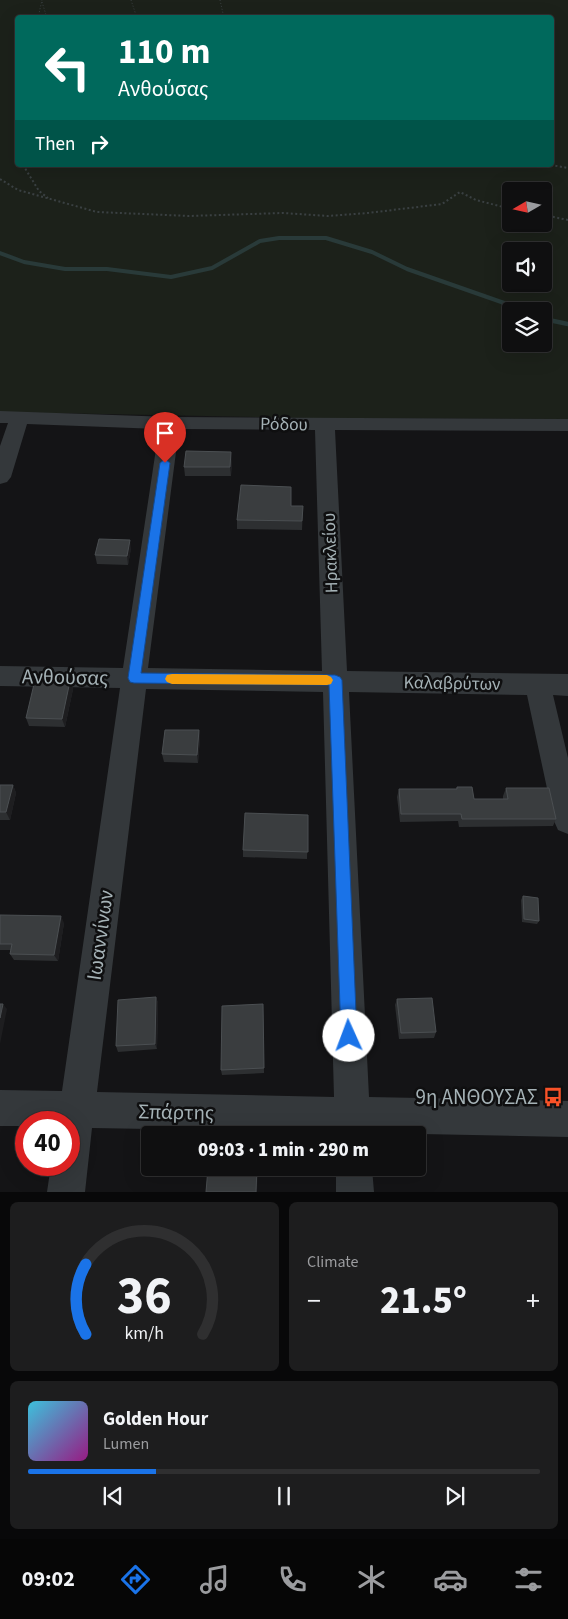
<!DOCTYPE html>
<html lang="en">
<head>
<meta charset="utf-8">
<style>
  body { margin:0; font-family:"Source Sans 3",sans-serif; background:#1d1d1e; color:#f1f3f6; height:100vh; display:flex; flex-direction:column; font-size:19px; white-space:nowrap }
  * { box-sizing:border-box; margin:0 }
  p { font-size:16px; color:#9b9c9f }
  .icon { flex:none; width:28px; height:28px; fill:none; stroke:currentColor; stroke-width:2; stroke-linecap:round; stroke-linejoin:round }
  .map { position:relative; height:1192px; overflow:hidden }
  .sheet { display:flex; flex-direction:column; gap:10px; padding:10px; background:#080809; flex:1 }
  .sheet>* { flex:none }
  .banner { position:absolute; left:15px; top:15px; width:539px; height:152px; border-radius:5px; box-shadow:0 5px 20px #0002,0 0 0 1px #2f2f30; background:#00695c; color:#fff; overflow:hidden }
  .needle { width:32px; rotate:261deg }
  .controls { position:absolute; left:502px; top:182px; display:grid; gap:10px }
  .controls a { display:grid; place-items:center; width:50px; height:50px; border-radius:5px; background:#0f0f10; box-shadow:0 5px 20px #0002,0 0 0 1px #2f2f30; font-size:25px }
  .speed { position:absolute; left:15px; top:1111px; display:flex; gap:10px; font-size:25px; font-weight:700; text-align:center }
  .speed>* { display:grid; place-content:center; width:65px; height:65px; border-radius:50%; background:#0f0f10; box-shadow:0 5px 20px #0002,0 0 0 1px #2f2f30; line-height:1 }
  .speed .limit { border:8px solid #d22; background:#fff; color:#111 }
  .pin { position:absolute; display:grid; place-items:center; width:42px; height:42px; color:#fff; margin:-51px -21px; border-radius:50% 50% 50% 0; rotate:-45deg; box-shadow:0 0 5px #0007 }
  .pin .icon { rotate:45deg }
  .me { position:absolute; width:55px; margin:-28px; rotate:358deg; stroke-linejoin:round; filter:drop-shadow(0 0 4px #0008) }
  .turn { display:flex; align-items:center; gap:18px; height:105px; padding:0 20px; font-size:22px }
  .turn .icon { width:65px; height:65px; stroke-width:2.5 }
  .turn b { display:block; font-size:35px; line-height:42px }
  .then { display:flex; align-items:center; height:48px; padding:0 20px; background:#0003; gap:10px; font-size:19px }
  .big { font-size:38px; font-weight:800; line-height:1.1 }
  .sheet .card { flex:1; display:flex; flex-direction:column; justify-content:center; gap:8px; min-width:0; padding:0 18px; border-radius:8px; background:#1d1d1e }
  .sheet .dial { align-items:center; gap:0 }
  .dial svg { height:130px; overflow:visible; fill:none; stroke:#2f2f30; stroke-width:7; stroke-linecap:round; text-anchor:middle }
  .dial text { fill:#f1f3f6; stroke:none }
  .song { display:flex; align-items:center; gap:15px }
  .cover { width:60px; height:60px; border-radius:8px; background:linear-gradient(135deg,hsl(190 70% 55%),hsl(310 70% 35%)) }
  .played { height:5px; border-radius:2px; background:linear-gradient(90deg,#1a73e8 25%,#2f2f30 25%) }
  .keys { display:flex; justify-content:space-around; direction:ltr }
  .heat { display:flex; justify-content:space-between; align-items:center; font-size:28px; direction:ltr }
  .sheet .tiles { flex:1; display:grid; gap:10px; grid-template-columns:1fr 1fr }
  .card:last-child { grid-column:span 2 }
  .trip { position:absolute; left:141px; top:1126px; width:285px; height:50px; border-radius:5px; background:#0f0f10; box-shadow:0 5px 20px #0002,0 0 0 1px #2f2f30; font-weight:800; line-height:50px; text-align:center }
  .tab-bar { display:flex; height:80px; justify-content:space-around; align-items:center; background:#060606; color:#9b9c9f }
  .tab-bar .icon { width:35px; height:35px }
  .tab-bar .active { color:#1a73e8 }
  .tab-bar b { font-size:22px; color:#f1f3f6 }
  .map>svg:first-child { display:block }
  .green { fill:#1c211a; fill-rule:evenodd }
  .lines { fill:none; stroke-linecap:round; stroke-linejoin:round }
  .stream-far1 { stroke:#293a39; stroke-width:4 }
  .stream { stroke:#293a39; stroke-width:4.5 }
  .path-far1 { stroke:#3a4042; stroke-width:1; stroke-dasharray:1 2; stroke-linecap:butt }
  .path { stroke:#3a4042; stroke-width:2; stroke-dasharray:2 2.5; stroke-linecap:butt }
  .minor { fill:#34383b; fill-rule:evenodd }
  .wall { fill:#2d2f31 }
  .shaded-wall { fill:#1e1e20 }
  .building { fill:#3a3d3f; stroke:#4b4f52 }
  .route { fill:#1a73e8; stroke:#114b97 }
  .slow { fill:#f59e0b }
  .labels { text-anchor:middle; stroke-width:5; stroke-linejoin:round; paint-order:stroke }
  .street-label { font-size:18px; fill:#a5b2b6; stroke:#0f0f10 }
  .near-street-label { font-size:21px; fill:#a5b2b6; stroke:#0f0f10 }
  .near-poi-label { font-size:21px; fill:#a5b2b6; stroke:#0f0f10; text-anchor:end }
</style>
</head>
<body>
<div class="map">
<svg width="568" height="1192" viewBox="0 0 568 1192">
  <rect width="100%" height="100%" fill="#141416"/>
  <path class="green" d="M0 0H568V419L308 418 0 412ZM18 18H551V165H18ZM511 191H544V224H511ZM511 251H544V284H511ZM511 311H544V344H511Z"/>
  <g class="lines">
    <path class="stream-far1" d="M0 253 24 262 65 269H107L171 277 212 268 260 241 279 238H326L372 252 407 269 507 304"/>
    <g class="stream">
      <path d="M503 303 525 311"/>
      <path d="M544 319 568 324"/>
    </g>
    <g class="path-far1">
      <path d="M131 0 137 18"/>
      <path d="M220 0 224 18"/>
      <path d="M42 2 47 18"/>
      <path d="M38 18 42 0"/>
    </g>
    <g class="path">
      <path d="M23 165 39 191 48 198"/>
      <path d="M285 165H356"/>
      <path d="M551 165 568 168"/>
      <path d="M0 179 18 190 97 212 189 216 283 213 328 216 368 213 442 204 460 192 476 200 511 209"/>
      <path d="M544 215 568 220"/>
    </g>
    <g class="minor">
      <path d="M0 411 170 417 568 419V431L335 430 347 671 568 674V696L553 695 568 758V834L558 830 554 821 527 695 349 692 369 1097 568 1101V1137L371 1133V1135H335V1132L92 1128 85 1192H47L51 1165H69V1122H26V1126H0V1090L62 1091 120 688 0 686V666L123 668 159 429 27 424 11 477 7 482 0 484V446L8 423H0ZM179 429 315 430 322 671 148 668ZM146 689 323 692 334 1097 97 1092Z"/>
      <path d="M336 1168H372L374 1192H336Z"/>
    </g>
  </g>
  <g class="wall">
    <path d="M232 461 231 476H185L184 467Z"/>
    <path d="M291 506H303L302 530 237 529V520Z"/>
    <path d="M131 548 128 565 97 564 95 555Z"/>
    <path d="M70 681 73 689 65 727 29 726 26 718Z"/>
    <path d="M199 730 200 738 198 763 164 762 162 754Z"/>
    <path d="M0 785H13L16 793 10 820H0Z"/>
    <path d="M457 787 474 799H503V796L506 788 556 819 553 826 459 827 458 821 400 822 397 797 399 789H456Z"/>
    <path d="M308 815 307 859 243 857V850Z"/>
    <path d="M523 896 539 921 537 924 522 922 521 900Z"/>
    <path d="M0 915 64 923 58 961 14 960 10 954 11 950H0Z"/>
    <path d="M156 997 158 1003 157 1049 118 1052 116 1046Z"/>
    <path d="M397 999 436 1032 434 1038 399 1039 395 1005Z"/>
    <path d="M263 1004 264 1073 222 1075 221 1070Z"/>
  </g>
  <g class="shaded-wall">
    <path d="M231 452 232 461 231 476 230 467Z"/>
    <path d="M130 540 131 548 128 565 127 556Z"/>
    <path d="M70 681 73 689 65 727 62 719Z"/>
    <path d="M199 730 200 738 198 763 197 755Z"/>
    <path d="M13 785 16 793 10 820 6 812Z"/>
    <path d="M61 916 64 923 58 961 54 955Z"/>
    <path d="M156 997 158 1003 157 1049 155 1044Z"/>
    <path d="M3 1004 7 1009 0 1044V1018Z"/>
    <path d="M257 1168H258L257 1192H256Z"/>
  </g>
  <g class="building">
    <path d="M186 451 231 452 230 467H184Z"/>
    <path d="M241 485 291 487V506H303L302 521 237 520Z"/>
    <path d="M99 539 130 540 127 556 95 555Z"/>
    <path d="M35 680 70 681 62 719 26 718Z"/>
    <path d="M165 730H199L197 755 162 754Z"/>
    <path d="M0 785H13L6 812H0Z"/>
    <path d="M457 787H472L474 799H508L506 788H549L556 819H462L461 814H401L399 789H457Z"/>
    <path d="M245 813 308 815V852L243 850Z"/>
    <path d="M523 896 538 898 539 921 524 919Z"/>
    <path d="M0 915 61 916 54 955 10 954 12 944H0Z"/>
    <path d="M156 997 155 1044 116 1046 118 1000Z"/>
    <path d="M432 998 436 1032 401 1033 397 999Z"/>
    <path d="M0 1004H3L0 1018Z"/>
    <path d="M263 1004 264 1068 221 1070 222 1006Z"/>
    <path d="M210 1126 258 1127V1135H210Z"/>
    <path d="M208 1168H257L256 1192H206Z"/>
  </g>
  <path class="route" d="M165 459 170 463 141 673 335 675 340 677 342 680 357 1036 355 1042 349 1044 344 1042 341 1036 329 685 134 683 130 682 128 678 160 463Z"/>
  <path class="slow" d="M172 674 327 675 331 677 333 680 331 684 327 685 172 684 167 682 165 679 167 675Z"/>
  <defs>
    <symbol id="bus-bare" viewBox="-9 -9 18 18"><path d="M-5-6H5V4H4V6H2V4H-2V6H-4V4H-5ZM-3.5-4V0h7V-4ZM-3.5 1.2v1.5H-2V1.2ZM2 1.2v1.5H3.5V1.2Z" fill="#f95228" stroke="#0f0f10" stroke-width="2.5" paint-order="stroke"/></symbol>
  </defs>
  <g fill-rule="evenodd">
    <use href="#bus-bare" x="539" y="1083" width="28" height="28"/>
  </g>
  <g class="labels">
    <g class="street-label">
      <text transform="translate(284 424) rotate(1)" y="6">Ρόδου</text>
      <text transform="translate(330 553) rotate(-92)" y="6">Ηρακλείου</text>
      <text transform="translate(452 683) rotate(1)" y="6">Καλαβρύτων</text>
    </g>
    <g class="near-street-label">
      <text transform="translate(65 677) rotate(1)" y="7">Ανθούσας</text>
      <text transform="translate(100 935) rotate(-82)" y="7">Ιωαννίνων</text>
      <text transform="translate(176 1112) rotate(1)" y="7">Σπάρτης</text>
    </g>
    <g class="near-poi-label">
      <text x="538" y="1104">9η ΑΝΘΟΥΣΑΣ</text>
    </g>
  </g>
</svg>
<div class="controls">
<a><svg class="needle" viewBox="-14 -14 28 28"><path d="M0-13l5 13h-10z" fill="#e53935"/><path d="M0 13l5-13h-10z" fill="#9b9c9f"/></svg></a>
<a><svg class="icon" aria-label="sound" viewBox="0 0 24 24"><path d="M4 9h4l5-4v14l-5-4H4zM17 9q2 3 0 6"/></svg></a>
<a><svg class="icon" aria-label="layers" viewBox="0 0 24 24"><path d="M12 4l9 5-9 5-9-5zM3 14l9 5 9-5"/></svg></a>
</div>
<div class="speed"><div class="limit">40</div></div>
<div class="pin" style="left:165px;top:463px;background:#d93025"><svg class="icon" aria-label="arrive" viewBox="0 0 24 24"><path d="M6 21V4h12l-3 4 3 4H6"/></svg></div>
<svg class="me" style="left:349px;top:1036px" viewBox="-20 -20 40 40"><circle r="19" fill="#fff"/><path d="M0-13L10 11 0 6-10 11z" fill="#1a73e8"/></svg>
<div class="trip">09:03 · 1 min · 290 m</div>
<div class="banner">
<div class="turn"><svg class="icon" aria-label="left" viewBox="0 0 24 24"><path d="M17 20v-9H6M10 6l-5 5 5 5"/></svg><div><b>110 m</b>Ανθούσας</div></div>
<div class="then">Then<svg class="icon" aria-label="right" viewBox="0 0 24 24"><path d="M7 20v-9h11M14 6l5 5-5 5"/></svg></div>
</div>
</div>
<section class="sheet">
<div class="tiles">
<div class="card dial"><svg viewBox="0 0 100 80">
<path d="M14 69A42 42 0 1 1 86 69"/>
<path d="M14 69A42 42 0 0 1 14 26" stroke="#1a73e8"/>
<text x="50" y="56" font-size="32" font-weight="700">36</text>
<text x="50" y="72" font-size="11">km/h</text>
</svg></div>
<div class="card"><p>Climate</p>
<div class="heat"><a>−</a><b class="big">21.5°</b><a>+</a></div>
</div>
<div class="card">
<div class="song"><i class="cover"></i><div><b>Golden Hour</b><p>Lumen</p></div></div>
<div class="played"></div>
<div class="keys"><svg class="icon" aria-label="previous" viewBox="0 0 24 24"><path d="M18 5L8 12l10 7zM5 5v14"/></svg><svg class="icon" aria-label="pause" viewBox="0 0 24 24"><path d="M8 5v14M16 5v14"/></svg><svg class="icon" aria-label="next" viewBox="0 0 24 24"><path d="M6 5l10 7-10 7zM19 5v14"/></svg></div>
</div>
</div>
</section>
<nav class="tab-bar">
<b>09:02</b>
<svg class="icon active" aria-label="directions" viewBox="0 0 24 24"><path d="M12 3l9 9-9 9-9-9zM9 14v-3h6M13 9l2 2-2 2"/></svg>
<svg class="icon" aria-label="music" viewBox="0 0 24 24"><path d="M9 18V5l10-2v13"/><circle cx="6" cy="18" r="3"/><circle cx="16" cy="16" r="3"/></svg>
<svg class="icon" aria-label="phone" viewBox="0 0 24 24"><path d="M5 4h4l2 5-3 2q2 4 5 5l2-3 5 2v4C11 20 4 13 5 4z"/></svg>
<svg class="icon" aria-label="climate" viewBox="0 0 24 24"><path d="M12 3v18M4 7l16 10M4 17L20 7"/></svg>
<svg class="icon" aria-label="car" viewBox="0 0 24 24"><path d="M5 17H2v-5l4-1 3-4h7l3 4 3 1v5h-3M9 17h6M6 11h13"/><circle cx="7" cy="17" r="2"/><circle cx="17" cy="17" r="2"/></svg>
<svg class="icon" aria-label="filters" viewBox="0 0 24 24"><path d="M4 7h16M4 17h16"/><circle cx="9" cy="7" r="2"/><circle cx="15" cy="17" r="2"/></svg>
</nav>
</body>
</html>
